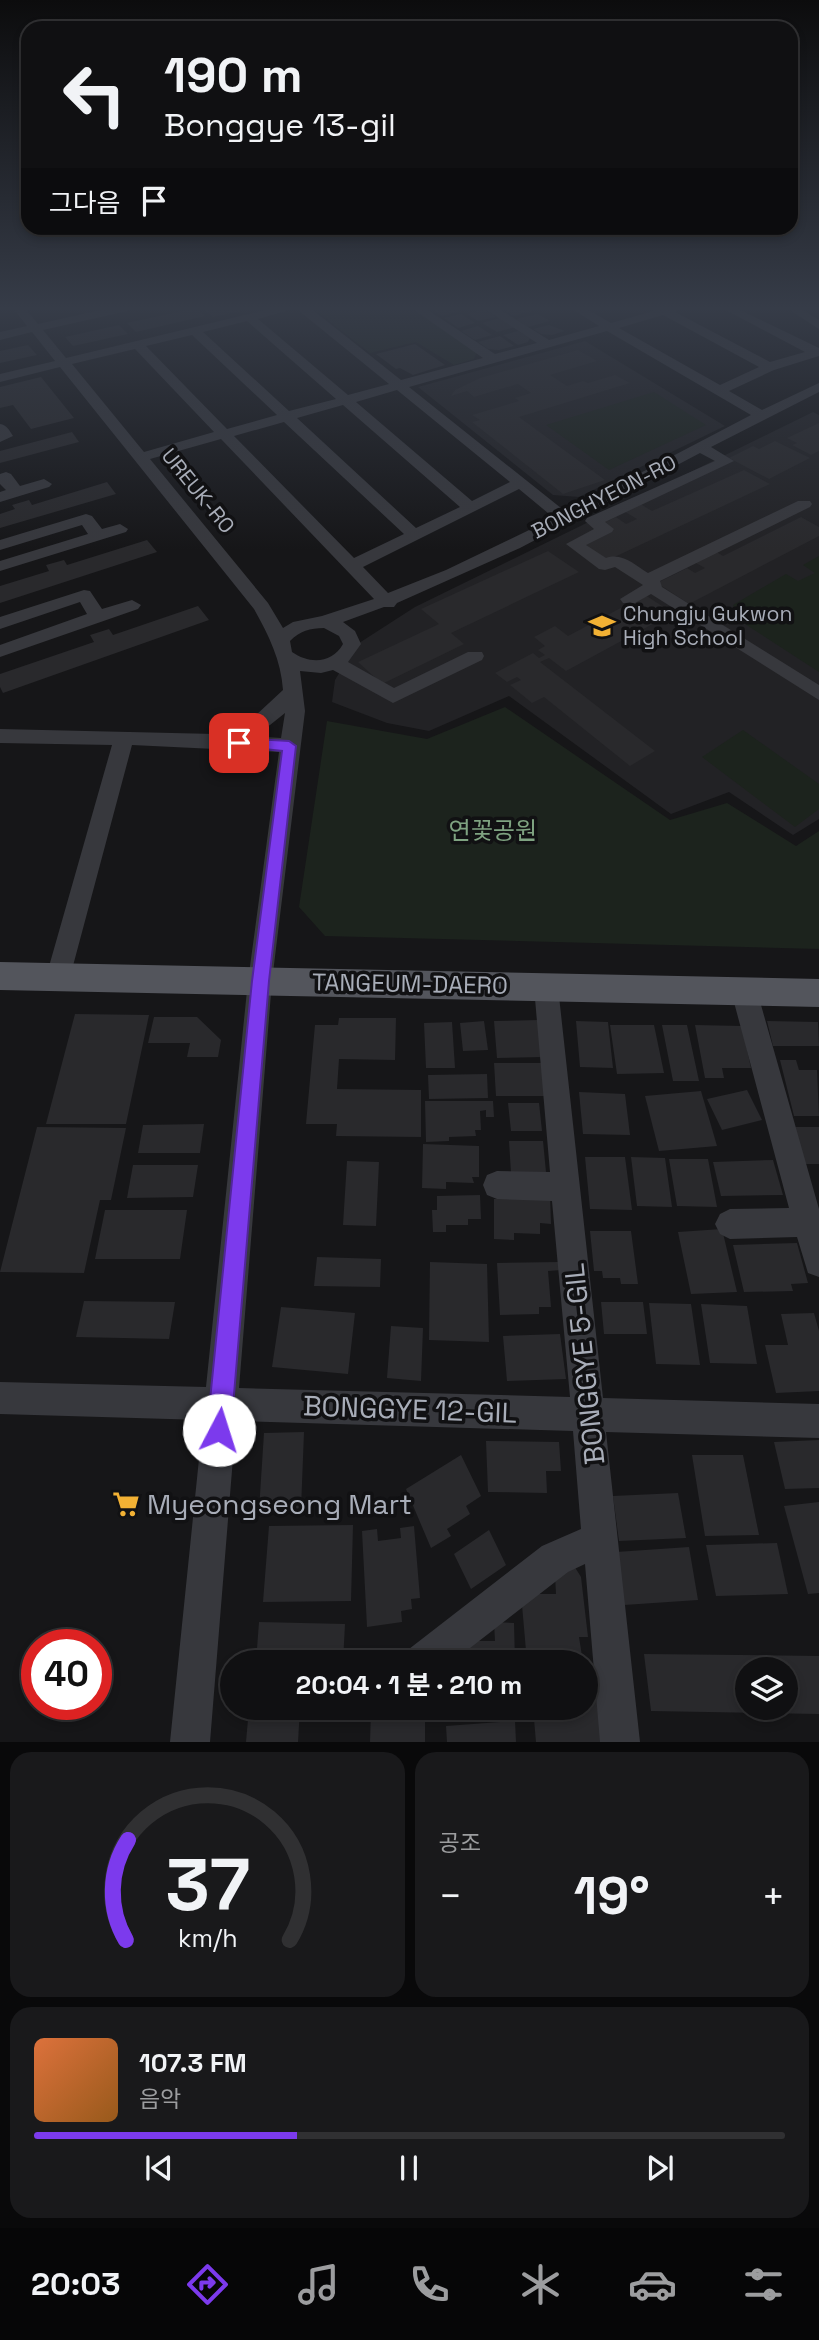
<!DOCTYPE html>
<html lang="ko">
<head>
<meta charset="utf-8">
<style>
  body { margin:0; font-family:"Space Grotesk","Noto Sans KR",sans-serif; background:#19191b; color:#f1f3f6; height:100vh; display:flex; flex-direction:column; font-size:26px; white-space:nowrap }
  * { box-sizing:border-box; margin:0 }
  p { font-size:23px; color:#9c9d9f }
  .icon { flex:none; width:38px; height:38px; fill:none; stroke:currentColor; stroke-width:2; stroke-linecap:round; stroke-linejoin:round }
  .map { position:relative; height:1742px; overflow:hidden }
  .sheet { display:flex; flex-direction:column; gap:10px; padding:10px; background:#09090a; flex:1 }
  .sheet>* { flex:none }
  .hud { position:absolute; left:21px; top:21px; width:777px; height:214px; border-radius:21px; box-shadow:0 4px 10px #0003,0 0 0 2px #303032; background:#101012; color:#f1f3f6; overflow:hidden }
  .tools { position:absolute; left:735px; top:1657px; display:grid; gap:14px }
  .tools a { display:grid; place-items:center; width:63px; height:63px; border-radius:50%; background:#101012; box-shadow:0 4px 10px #0003,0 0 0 2px #303032; font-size:35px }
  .speed { position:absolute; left:21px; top:1629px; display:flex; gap:14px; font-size:35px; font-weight:700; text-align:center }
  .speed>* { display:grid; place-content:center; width:91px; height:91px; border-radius:50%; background:#101012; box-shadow:0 4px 10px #0003,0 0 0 2px #303032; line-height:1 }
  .speed .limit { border:10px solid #d22; background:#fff; color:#111 }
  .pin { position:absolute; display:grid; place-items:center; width:60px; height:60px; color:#fff; margin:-30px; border-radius:14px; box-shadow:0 4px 10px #0006 }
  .me { position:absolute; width:77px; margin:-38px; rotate:5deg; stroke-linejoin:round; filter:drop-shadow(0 0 5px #0008) }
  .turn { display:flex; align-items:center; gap:24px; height:147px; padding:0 28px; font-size:32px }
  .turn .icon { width:91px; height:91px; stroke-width:2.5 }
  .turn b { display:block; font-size:49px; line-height:60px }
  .then { display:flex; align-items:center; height:66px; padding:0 28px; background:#0003; gap:14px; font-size:26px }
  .big { font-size:52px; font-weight:700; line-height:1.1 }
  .sheet .widget { flex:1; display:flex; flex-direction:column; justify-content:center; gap:10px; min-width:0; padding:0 24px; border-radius:21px; background:#19191b }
  .sheet .dial { align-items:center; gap:0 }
  .dial svg { height:182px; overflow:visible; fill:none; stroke:#303032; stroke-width:7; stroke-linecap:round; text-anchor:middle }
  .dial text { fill:#f1f3f6; stroke:none }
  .song { display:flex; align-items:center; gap:21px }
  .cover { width:84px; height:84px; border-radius:10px; background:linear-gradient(135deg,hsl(20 70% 55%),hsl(30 70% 35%)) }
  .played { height:7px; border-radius:4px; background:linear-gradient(90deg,#7c3aed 35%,#303032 35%) }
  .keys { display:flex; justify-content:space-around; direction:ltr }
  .heat { display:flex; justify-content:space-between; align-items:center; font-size:38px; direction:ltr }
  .sheet .tiles { flex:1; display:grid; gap:10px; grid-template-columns:1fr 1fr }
  .widget:last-child { grid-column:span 2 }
  .trip { position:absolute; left:220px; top:1650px; width:378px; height:70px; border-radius:35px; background:#101012; box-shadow:0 4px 10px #0003,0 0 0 2px #303032; font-weight:700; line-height:70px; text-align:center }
  .menu { display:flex; height:112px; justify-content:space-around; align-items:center; background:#060607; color:#9c9d9f }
  .menu .icon { width:49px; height:49px }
  .menu .selected { color:#7c3aed }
  .menu b { font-size:32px; color:#f1f3f6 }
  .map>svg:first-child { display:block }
  .built { fill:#222225 }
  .green { fill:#1c231d }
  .building { fill:#29292c; fill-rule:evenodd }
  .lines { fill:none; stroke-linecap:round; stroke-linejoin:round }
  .minor { fill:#37383d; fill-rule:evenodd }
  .major { fill:#53555c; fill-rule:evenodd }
  .route { fill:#7c3aed; stroke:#51269a; stroke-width:2 }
  .labels { text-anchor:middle; stroke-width:7; stroke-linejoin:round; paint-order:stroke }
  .far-street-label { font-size:21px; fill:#a8adb8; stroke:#111113 }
  .far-poi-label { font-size:21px; fill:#a8adb8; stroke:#111113; text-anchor:start }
  .park-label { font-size:24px; fill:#7fa381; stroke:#111113 }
  .street-label { font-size:24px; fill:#a8adb8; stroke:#111113 }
  .near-street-label { font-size:28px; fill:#a8adb8; stroke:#111113 }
  .near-poi-label { font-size:28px; fill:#a8adb8; stroke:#111113; text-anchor:start }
</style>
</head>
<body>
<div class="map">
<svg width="819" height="1742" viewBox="0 0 819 1742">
  <rect width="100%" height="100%" fill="#161618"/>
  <g class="built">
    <path d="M585 341 725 426 579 497 553 495 418 387Z"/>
    <path d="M813 412 819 415V819L793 835 729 792 671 814 509 696 429 731 387 723 332 702 335 680 356 645 415 607Z"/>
  </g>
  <g class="green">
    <path d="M311 307H410L477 352 474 359 454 365 416 342 370 353Z"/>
    <path d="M654 392 706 425 609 470 546 425Z"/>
    <path d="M819 556V672L739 620 733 605 786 574 798 581 815 573 803 565Z"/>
    <path d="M505 707 670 820 727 803 796 846 819 831V949L325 936 299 907 327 721 427 739Z"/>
    <path d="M743 730 819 784V809L795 827 702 757Z"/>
  </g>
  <g class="building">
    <path d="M201 307H255V308L213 317Z"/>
    <path d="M453 307 460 311 442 316 433 310Z"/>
    <path d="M518 307H527L534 310 513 316 504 310Z"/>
    <path d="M196 308 205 316 136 332 127 323Z"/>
    <path d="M484 309 496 317 478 321 467 314Z"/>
    <path d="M461 314 475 323 458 328 444 318Z"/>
    <path d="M538 314 550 321 528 327 516 319Z"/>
    <path d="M500 318 516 327 497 332 482 323Z"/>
    <path d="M119 325 128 334 73 346 65 337Z"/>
    <path d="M549 325 565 331 552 335 541 334 533 329Z"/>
    <path d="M478 326 492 335 475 340 461 331Z"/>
    <path d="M518 331 530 338 528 342 518 345 503 335Z"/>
    <path d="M500 336 514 346 499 350 488 349 478 342Z"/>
    <path d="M415 344 445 365 413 375 400 368 396 369 376 354Z"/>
    <path d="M28 345 37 355 0 363V351Z"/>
    <path d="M578 350 597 361 550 375 567 386 583 381 588 383 615 375 630 383 519 417 605 480 563 494 472 422 480 420 472 415 519 401 515 398 531 393 518 384 474 397 467 391 451 396 455 390 480 378Z"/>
    <path d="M41 377 74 418 31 429 13 405 0 408V387Z"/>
    <path d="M819 423V451L811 455 792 445 797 443 787 438Z"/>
    <path d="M72 432 79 442 0 463V451Z"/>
    <path d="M775 441 810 458 769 479 729 458 753 446 759 449Z"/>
    <path d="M744 470 770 484 606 561 582 545 614 530 603 523 616 517 626 524 637 519 622 510 639 503 652 511Z"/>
    <path d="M107 482 116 494 0 528V514L15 509 12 505 29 500 32 505Z"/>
    <path d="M801 517 819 527V536L689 604 657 583 687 568 695 573 705 568 694 562 715 551 723 556Z"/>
    <path d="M147 540 157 552 0 603V586L49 571 46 565 64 560 67 565Z"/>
    <path d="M548 551 579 572 451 633 464 644 382 684 358 662 439 624 421 609Z"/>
    <path d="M645 595 673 613 566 671 549 658 540 662 655 751 630 766 544 697 532 703 510 685 521 680 517 677 507 682 495 673 533 653 539 658 545 655 538 650 545 646 534 637 555 626 568 636Z"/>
    <path d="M198 606 209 620 3 693 0 687V674L94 642 90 635 109 629 113 635Z"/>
    <path d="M75 1014 149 1015 126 1124H46Z"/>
    <path d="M154 1017H197L221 1040 218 1057H187L190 1043H148Z"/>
    <path d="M339 1018H396L395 1060 339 1059 337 1089 421 1090V1137L336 1136 337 1124H306L315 1025H338Z"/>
    <path d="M539 1020 543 1057 497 1058 494 1021Z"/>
    <path d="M484 1021 488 1050 463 1051 460 1023Z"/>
    <path d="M576 1021 608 1022 613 1068 580 1067Z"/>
    <path d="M767 1021 818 1022 819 1046H773Z"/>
    <path d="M452 1022 455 1068H426L424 1023Z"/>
    <path d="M610 1025H654L664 1073 617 1074Z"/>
    <path d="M662 1025H687L699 1081H673Z"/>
    <path d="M695 1025 742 1026 751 1068H722L724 1078H705Z"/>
    <path d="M780 1060H796L799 1070H817L819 1116H794Z"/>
    <path d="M494 1063H544L548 1096H496Z"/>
    <path d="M487 1074 488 1098 429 1099 428 1075Z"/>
    <path d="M747 1090 762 1120 722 1130 707 1099Z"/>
    <path d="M701 1091 717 1146 659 1151 645 1096Z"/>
    <path d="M579 1092 625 1094 630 1135 583 1134Z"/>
    <path d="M425 1101H493L494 1117H486V1110L480 1111 481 1130H475L476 1136 449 1137V1141L426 1142Z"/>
    <path d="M508 1103H539L542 1131H511Z"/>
    <path d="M204 1124 200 1153H138L143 1125Z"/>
    <path d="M37 1127 126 1128 111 1200H100L84 1273 0 1272Z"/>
    <path d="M795 1127H819V1164H805Z"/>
    <path d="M509 1141H543L546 1172 511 1173Z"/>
    <path d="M423 1144 479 1146V1177H472L474 1183 446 1182V1189L422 1188Z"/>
    <path d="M585 1157H625L632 1210 590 1209Z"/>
    <path d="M631 1157 665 1158 672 1207 637 1206Z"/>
    <path d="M669 1159H708L717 1207 677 1206Z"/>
    <path d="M773 1160 783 1195 721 1196 713 1162Z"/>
    <path d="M347 1161 379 1162 376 1226 343 1225Z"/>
    <path d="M133 1165H198L193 1197 127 1198Z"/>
    <path d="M509 1194 550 1195 551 1224 540 1223V1234L514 1233V1240L494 1239V1199H509Z"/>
    <path d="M480 1195 481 1219H468V1225H446V1232H433L432 1210H437V1196Z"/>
    <path d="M105 1210H187L180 1259H95Z"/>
    <path d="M722 1229 737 1292 691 1294 678 1232Z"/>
    <path d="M590 1231H631L638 1284H621L620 1278H603L602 1271H594Z"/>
    <path d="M797 1243 808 1283 791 1284 793 1291 744 1292 733 1245Z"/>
    <path d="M317 1257 381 1259 380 1287 314 1286Z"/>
    <path d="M430 1262 487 1264 489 1342 429 1340Z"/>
    <path d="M560 1262 561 1270 548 1271 551 1307H539V1314L500 1315 497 1263Z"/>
    <path d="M84 1301 175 1302 169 1339 76 1337Z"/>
    <path d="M601 1302H643L647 1334H604Z"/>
    <path d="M649 1303 691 1304 700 1365 656 1364Z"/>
    <path d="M701 1304 747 1306 757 1364 710 1363Z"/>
    <path d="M281 1307 355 1313 348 1374 272 1367Z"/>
    <path d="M814 1313 819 1331V1391L776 1393 765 1345H788L781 1314Z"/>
    <path d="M391 1326 423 1328 421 1381 387 1378Z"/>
    <path d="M560 1334 566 1379 507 1381 503 1336Z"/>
    <path d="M304 1432 301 1509 259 1510 264 1433Z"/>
    <path d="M819 1440V1488L785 1489 774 1442Z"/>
    <path d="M486 1441 559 1442 561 1471H546L547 1493 488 1492Z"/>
    <path d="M461 1455 481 1496 466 1506 470 1514 447 1529 451 1536 431 1548 406 1489Z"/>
    <path d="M692 1455H743L759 1535 705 1536Z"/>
    <path d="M678 1493 686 1538 619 1541 613 1496Z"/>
    <path d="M819 1502V1593L808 1594 784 1506Z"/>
    <path d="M353 1525 351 1601 263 1602 269 1526Z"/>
    <path d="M414 1526 420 1598 411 1599 412 1609 401 1611 402 1622 367 1627 362 1531 377 1529 378 1541 401 1538 400 1528Z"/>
    <path d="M489 1530 506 1565 471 1589 454 1554Z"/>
    <path d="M777 1543 788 1594 716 1596 706 1545Z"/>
    <path d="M689 1547 698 1600 624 1605 616 1552Z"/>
    <path d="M571 1561 581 1577 588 1637H579L582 1656 554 1658V1662H527L522 1605 537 1594H556L555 1575Z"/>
    <path d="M259 1622 345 1624 343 1662H256Z"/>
    <path d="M494 1622 514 1623 515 1662H450V1660H467V1641H495Z"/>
    <path d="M644 1654 819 1656V1714L651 1711ZM747 1670H786V1708H747Z"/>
    <path d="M586 1682H598L604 1742H536L533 1708H586Z"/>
    <path d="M249 1708H300L298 1742H246Z"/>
    <path d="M371 1710 425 1711V1742H370Z"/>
    <path d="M515 1721 516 1742H447L446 1726Z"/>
  </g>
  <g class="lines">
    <g class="minor">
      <path d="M12 307H24L38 324 114 307H134L132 310 43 330 66 358 278 307H309L401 380 483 358 410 307H423L495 354 537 343 482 307H496L549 340 599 326 569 307H583L611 323 654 311 653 307H686L675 312 770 362 805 352 720 307H734L819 348V356L774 370 729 391 762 410 819 383V392L711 447 734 461 605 522 614 529 612 532 586 545 606 558C622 552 635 565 648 573L798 501H810L812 504 810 507 660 581 662 587 819 685V700L651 594 635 603H623L620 599 643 585 615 567 605 570 599 569 566 544 594 529 585 521 587 518 715 461 700 453 520 548 397 603 394 607H384L343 622 355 631 361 644 348 662 394 688 468 652H482L484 656 482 660 393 703 333 670 321 673 300 671 305 711 272 981 239 1388 570 1397 552 1201 497 1199 487 1195 483 1185 487 1175 497 1171 550 1172 534 987 537 979 546 976 555 979 558 987 603 1398 819 1404V1438L606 1432 640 1742H600L585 1564 568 1572 452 1662H403L409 1649 542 1546 581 1529 573 1431 236 1421 210 1742H170L203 1420 0 1414V1382L206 1387 248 981 279 752 132 745 70 977 67 985 58 988 49 985 46 977 112 745 0 743V729L215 734 255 716 283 690C281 660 269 636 254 609L60 367 0 382V374L55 361 32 332 0 340V332L27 326ZM296 308 298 310 389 384 348 395 258 319ZM663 315 759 367 720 385 619 328ZM247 321 336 399 289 411 203 332ZM607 331 751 415 566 512 409 387ZM192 335 277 415 227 429 146 346ZM135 349 214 432 144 452 72 364ZM397 390 510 482 472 501 356 402ZM343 405 460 507 416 528 297 418ZM284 422 404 534 354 558 234 436ZM221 439 374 599 322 616 293 622 283 628 268 603 150 459ZM519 489 554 518 446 570 388 593 363 567ZM324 628 339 636 343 644C332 664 309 664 292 652L290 641C300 631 310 628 324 628ZM285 713 281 738 249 736 270 725Z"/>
      <path d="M785 307H798L819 320V329Z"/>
      <path d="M0 424C7 425 9 430 13 436L0 442Z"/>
      <path d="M6 472 11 474 20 486 44 479 52 484 49 487 0 502V492L6 490 0 484V474Z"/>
      <path d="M86 514 92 516 102 529 120 524 128 529 126 532 0 571V561L88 534 82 525 0 550V540Z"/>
      <path d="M84 590 90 591 102 609 132 600 141 605 138 609 0 657V645L87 614 80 602 0 629V617Z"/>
      <path d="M744 980 753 983 757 991 819 1209V1277L808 1273 797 1237 730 1239 720 1234 715 1224 720 1214 730 1209 789 1208 731 991 735 983Z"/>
    </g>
    <path class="major" d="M0 962 819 979V1007L0 990Z"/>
  </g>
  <linearGradient id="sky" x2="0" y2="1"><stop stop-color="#0c0c0d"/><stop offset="0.56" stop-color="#363c48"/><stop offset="1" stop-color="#363c48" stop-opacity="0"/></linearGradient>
  <rect width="819" height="550" fill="url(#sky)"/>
  <path class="route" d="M239 738 289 741 296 746 269 981 231 1430 227 1438 219 1441 211 1438 207 1430 252 981 282 751 234 746V739Z"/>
  <defs>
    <symbol id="school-bare" viewBox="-9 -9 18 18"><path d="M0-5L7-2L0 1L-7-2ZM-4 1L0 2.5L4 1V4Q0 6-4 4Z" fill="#f2b134" stroke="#111113" stroke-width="2.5" paint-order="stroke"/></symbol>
    <symbol id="supermarket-bare" viewBox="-9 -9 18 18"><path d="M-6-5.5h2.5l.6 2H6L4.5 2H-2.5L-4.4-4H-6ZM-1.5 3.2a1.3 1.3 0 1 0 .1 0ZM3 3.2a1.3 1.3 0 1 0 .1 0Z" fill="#f2b134" stroke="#111113" stroke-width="2.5" paint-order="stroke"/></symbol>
  </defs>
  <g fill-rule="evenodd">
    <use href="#school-bare" x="583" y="607" width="38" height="38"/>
    <use href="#supermarket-bare" x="107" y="1485" width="38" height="38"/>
  </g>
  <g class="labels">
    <g class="far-street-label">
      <text transform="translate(198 491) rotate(51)" y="7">UREUK-RO</text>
      <text transform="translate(604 497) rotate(-27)" y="7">BONGHYEON-RO</text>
    </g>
    <g class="far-poi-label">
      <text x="623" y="621">Chungju Gukwon<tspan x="623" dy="24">High School</tspan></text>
    </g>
    <g class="park-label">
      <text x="493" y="839">연꽃공원</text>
    </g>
    <g class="street-label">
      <text transform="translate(410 984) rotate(1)" y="8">TANGEUM-DAERO</text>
    </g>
    <g class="near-street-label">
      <text transform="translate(584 1364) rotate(-96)" y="10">BONGGYE 5-GIL</text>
      <text transform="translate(410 1409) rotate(2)" y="10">BONGGYE 12-GIL</text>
    </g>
    <g class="near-poi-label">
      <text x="147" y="1514">Myeongseong Mart</text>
    </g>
  </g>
</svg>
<div class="tools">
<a><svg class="icon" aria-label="layers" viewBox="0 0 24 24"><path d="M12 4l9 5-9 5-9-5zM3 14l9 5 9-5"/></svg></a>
</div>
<div class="speed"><div class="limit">40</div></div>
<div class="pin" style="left:239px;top:743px;background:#d93025"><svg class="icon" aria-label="arrive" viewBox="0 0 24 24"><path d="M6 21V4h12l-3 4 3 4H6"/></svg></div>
<svg class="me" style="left:219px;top:1430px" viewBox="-20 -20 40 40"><circle r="19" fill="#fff"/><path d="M0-13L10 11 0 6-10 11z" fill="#7c3aed"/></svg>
<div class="trip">20:04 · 1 분 · 210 m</div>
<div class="hud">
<div class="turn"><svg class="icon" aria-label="left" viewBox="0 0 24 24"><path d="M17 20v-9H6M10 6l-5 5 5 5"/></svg><div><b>190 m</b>Bonggye 13-gil</div></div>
<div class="then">그다음<svg class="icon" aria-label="arrive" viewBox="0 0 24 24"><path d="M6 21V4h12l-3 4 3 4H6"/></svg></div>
</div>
</div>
<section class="sheet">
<div class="tiles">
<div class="widget dial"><svg viewBox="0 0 100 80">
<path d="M14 69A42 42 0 1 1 86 69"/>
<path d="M14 69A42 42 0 0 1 15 25" stroke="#7c3aed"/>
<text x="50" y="56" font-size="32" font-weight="700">37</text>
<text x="50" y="72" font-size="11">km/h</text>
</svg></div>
<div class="widget"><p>공조</p>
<div class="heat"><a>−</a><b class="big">19°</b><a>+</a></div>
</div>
<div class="widget">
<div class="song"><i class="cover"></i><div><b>107.3 FM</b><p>음악</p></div></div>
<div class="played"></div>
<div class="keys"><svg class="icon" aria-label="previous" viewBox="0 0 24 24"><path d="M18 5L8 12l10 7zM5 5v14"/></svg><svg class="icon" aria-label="pause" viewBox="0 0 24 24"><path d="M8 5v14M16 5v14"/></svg><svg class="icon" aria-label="next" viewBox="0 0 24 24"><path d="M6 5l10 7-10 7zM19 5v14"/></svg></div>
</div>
</div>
</section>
<nav class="menu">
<b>20:03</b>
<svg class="icon selected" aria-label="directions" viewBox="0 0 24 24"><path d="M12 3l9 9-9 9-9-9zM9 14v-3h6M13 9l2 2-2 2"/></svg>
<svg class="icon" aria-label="music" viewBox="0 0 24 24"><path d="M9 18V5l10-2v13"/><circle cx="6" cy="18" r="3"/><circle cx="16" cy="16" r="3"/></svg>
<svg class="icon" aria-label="phone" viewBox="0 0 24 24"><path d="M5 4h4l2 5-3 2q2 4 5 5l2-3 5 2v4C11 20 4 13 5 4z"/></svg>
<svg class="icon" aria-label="climate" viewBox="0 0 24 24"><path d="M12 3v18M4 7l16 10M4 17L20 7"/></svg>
<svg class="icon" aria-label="car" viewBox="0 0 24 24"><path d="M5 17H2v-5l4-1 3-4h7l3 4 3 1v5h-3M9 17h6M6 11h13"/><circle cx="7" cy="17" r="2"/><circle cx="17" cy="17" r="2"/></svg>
<svg class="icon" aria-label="filters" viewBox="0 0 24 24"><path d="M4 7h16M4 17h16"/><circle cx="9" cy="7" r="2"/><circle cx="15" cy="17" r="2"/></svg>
</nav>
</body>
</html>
